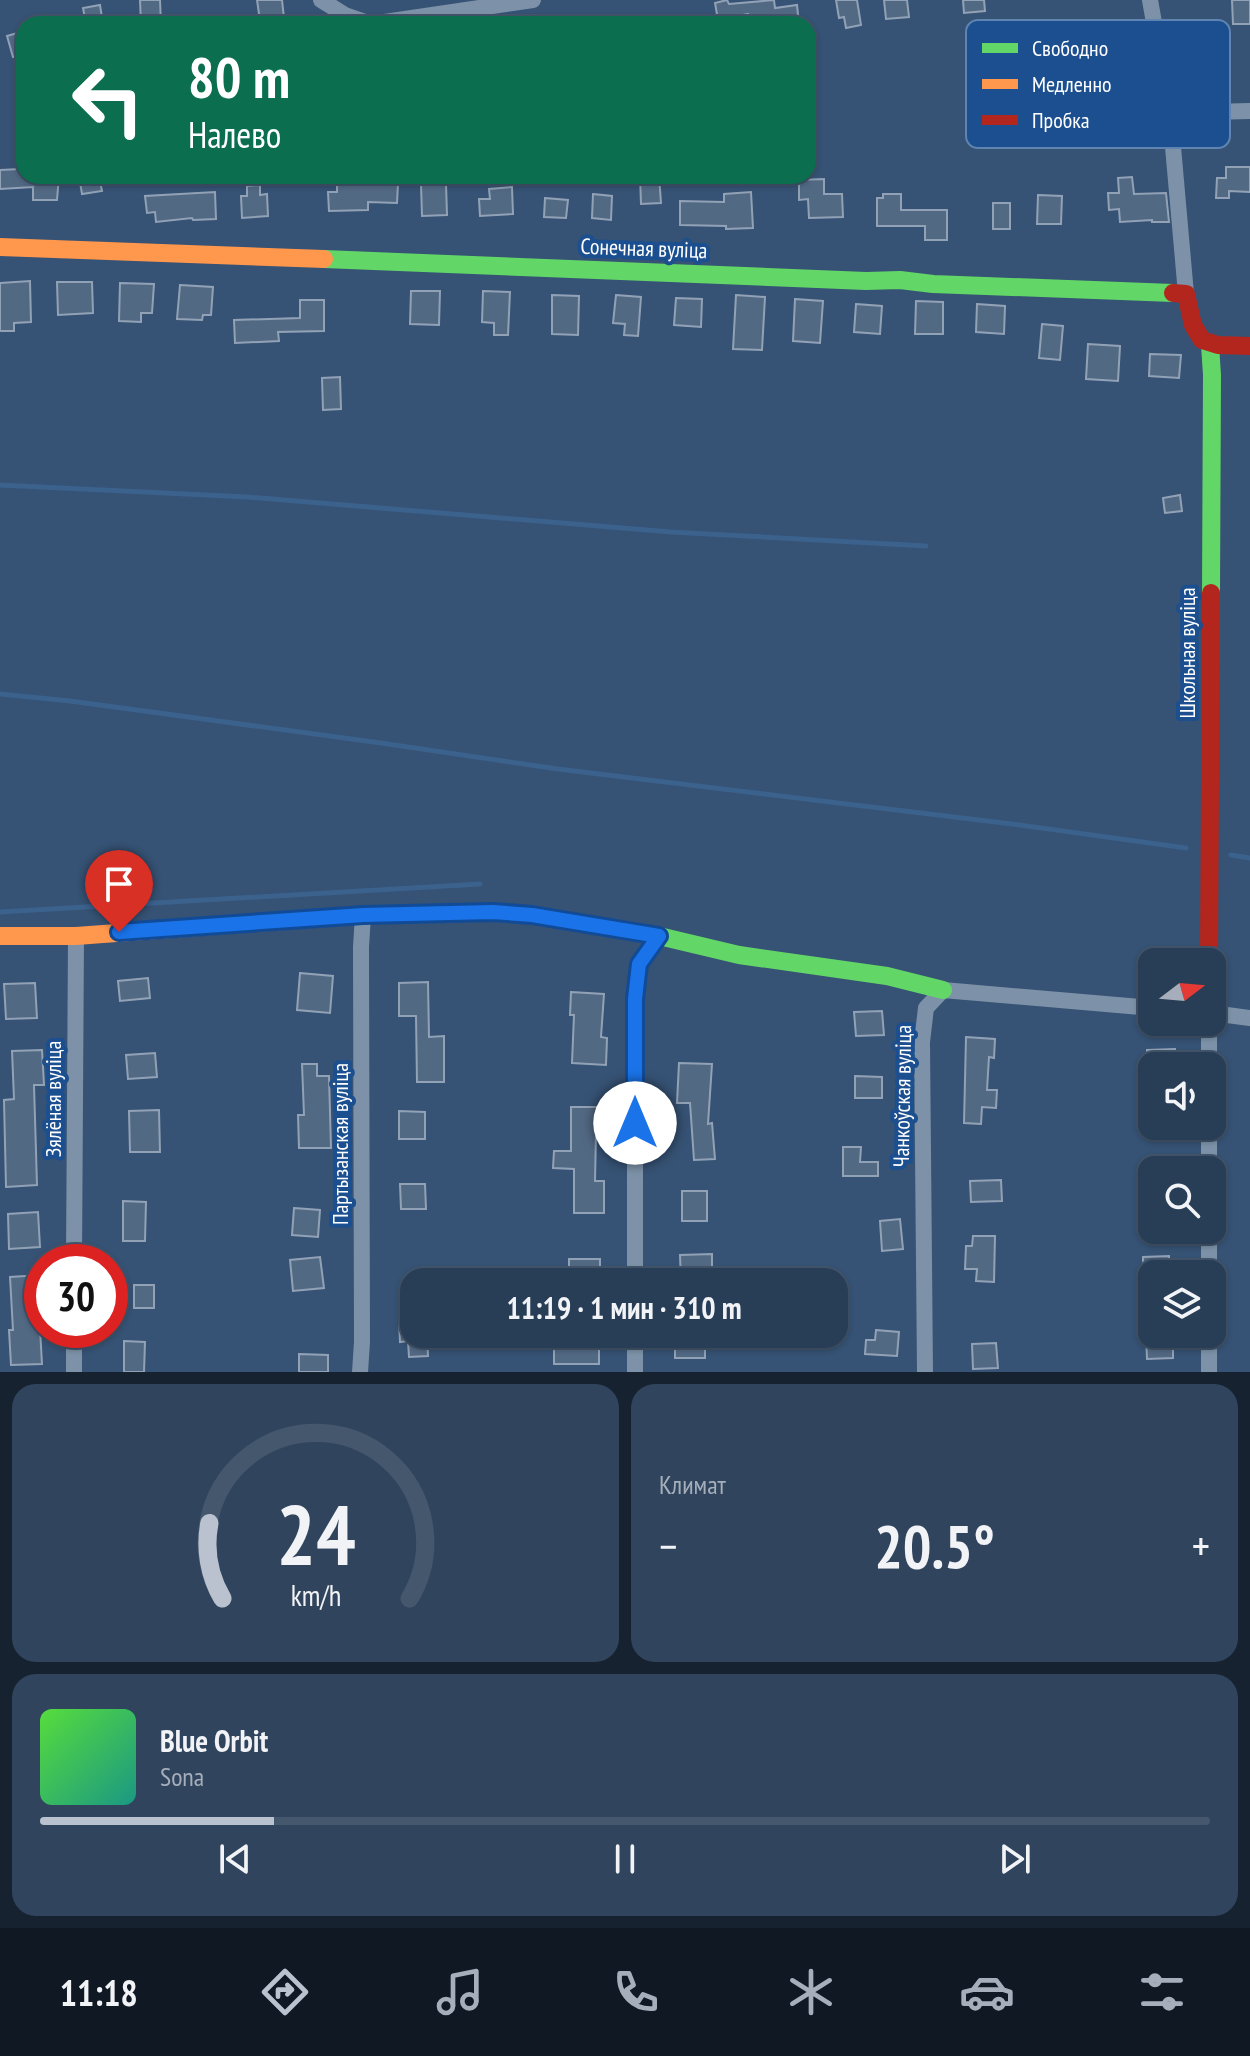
<!DOCTYPE html>
<html lang="ru">
<head>
<meta charset="utf-8">
<style>
  body { margin:0; font-family:"PT Sans Narrow",sans-serif; background:#30455d; color:#f1f3f6; height:100vh; display:flex; flex-direction:column; font-size:30px; white-space:nowrap }
  * { box-sizing:border-box; margin:0 }
  p { font-size:26px; color:#a5aeba }
  .icon { flex:none; width:44px; height:44px; fill:none; stroke:currentColor; stroke-width:2; stroke-linecap:round; stroke-linejoin:round }
  .map { position:relative; height:1372px; overflow:hidden }
  .side { display:flex; flex-direction:column; gap:12px; padding:12px; background:#162230; flex:1 }
  .side>* { flex:none }
  .banner { position:absolute; left:16px; top:16px; width:800px; height:168px; border-radius:24px; box-shadow:0 2px 6px #0004,0 0 0 2px #44576d; background:#0b6e4f; color:#fff; overflow:hidden }
  .needle { width:52px; rotate:74deg }
  .controls { position:absolute; left:1138px; top:948px; display:grid; gap:16px }
  .controls a { display:grid; place-items:center; width:88px; height:88px; border-radius:16px; background:#283e57; box-shadow:0 2px 6px #0004,0 0 0 2px #44576d; font-size:40px }
  .speed { position:absolute; left:24px; top:1244px; display:flex; gap:16px; font-size:40px; font-weight:700; text-align:center }
  .speed>* { display:grid; place-content:center; width:104px; height:104px; border-radius:50%; background:#283e57; box-shadow:0 2px 6px #0004,0 0 0 2px #44576d; line-height:1 }
  .speed .limit { border:12px solid #d22; background:#fff; color:#111 }
  .pin { position:absolute; display:grid; place-items:center; width:68px; height:68px; color:#fff; margin:-82px -34px; border-radius:50% 50% 50% 0; rotate:-45deg; box-shadow:0 0 8px #0007 }
  .pin .icon { rotate:45deg }
  .me { position:absolute; width:88px; margin:-44px; rotate:0deg; stroke-linejoin:round; filter:drop-shadow(0 0 6px #0008) }
  .turn { display:flex; align-items:center; gap:28px; height:168px; padding:0 40px; font-size:36px }
  .turn .icon { width:104px; height:104px; stroke-width:2.5 }
  .turn b { display:block; font-size:56px; line-height:68px }
  .big { font-size:60px; font-weight:800; line-height:1.1 }
  .side .card { flex:1; display:flex; flex-direction:column; justify-content:center; gap:12px; min-width:0; padding:0 28px; border-radius:24px; background:#30455d }
  .side .dial { align-items:center; gap:0 }
  .dial svg { height:208px; overflow:visible; fill:none; stroke:#44576d; stroke-width:7; stroke-linecap:round; text-anchor:middle }
  .dial text { fill:#f1f3f6; stroke:none }
  .song { display:flex; align-items:center; gap:24px }
  .cover { width:96px; height:96px; border-radius:12px; background:linear-gradient(135deg,hsl(110 70% 55%),hsl(170 70% 35%)) }
  .played { height:8px; border-radius:4px; background:linear-gradient(90deg,#b9c2ce 20%,#44576d 20%) }
  .keys { display:flex; justify-content:space-around; direction:ltr }
  .heat { display:flex; justify-content:space-between; align-items:center; font-size:44px; direction:ltr }
  .side .tiles { flex:1; display:grid; gap:12px; grid-template-columns:1fr 1fr }
  .card:last-child { grid-column:span 2 }
  .trip { position:absolute; left:400px; top:1268px; width:448px; height:80px; border-radius:24px; background:#283e57; box-shadow:0 2px 6px #0004,0 0 0 2px #44576d; font-weight:800; line-height:80px; text-align:center }
  .tabs { display:flex; height:128px; justify-content:space-around; align-items:center; background:#101923; color:#a5aeba }
  .tabs .icon { width:56px; height:56px }
  .tabs .active { color:#b9c2ce }
  .tabs b { font-size:36px; color:#f1f3f6 }
  .map>svg:first-child { display:block }
  .lines { fill:none; stroke-linecap:round; stroke-linejoin:round }
  .stream { stroke:#3b618d; stroke-width:5 }
  .building { fill:#526984; stroke:#92a2b6; stroke-width:2 }
  .street { stroke:#7d92a8; stroke-width:16 }
  .fast { stroke:#63d668; stroke-width:18 }
  .slow { stroke:#ff974d; stroke-width:18 }
  .jam { stroke:#b3261e; stroke-width:18 }
  .route-casing { stroke:#114b97; stroke-width:20 }
  .route { stroke:#1a73e8; stroke-width:14 }
  .labels { text-anchor:middle; stroke-width:8; stroke-linejoin:round; paint-order:stroke }
  .street-label { font-size:22px; fill:#fff; stroke:#1b4f8f }
  .key { fill:#1b4f8f; stroke:#5f84b1; stroke-width:2 }
  .key-label { font-size:22px; fill:#fff }
</style>
</head>
<body>
<div class="map">
<svg width="1250" height="1372" viewBox="0 0 1250 1372">
  <rect width="100%" height="100%" fill="#365274"/>
  <g class="lines">
    <g class="stream">
      <path d="M0 485 247 497 671 532 926 546"/>
      <path d="M0 694 70 701 381 743 558 769 1012 824 1186 848"/>
      <path d="M1231 855 1250 858"/>
      <path d="M0 912 480 884"/>
    </g>
  </g>
  <g class="building">
    <path d="M140 0H160L161 24H141Z"/>
    <path d="M257 0H282L284 18 260 21Z"/>
    <path d="M727 0 729 4 774 0 775 8 797 5 799 24H782V19L749 22 748 14 718 20 715 3Z"/>
    <path d="M836 0H857L861 25 846 28 844 17 839 18Z"/>
    <path d="M884 0H907L909 17 886 19Z"/>
    <path d="M963 0H984L985 11 964 13Z"/>
    <path d="M1232 0H1250V24H1233Z"/>
    <path d="M100 5 103 24H86L83 8Z"/>
    <path d="M24 31V54L13 57 7 36Z"/>
    <path d="M1226 167H1250V192L1229 191V198H1216L1217 178H1226Z"/>
    <path d="M20 169 21 176H59L57 200H33V187L0 189V170Z"/>
    <path d="M79 176H99L102 191 82 194Z"/>
    <path d="M640 176H659L661 203 641 204Z"/>
    <path d="M1132 177 1134 194 1166 193 1169 222H1152V220L1120 222 1119 209 1109 210 1108 193H1119L1118 178Z"/>
    <path d="M337 178H361V183L398 184 397 203 368 202V210L329 211 328 192H337Z"/>
    <path d="M824 179V194H842L843 217 809 218 808 199 799 200V180Z"/>
    <path d="M421 184H446L447 215 422 216Z"/>
    <path d="M260 185V195L267 194 268 216 242 218 241 196H247V186Z"/>
    <path d="M512 187 513 214 480 216 479 199H490L489 189Z"/>
    <path d="M215 192 216 219 193 220 192 218 156 222 155 212 147 213 145 196Z"/>
    <path d="M751 192 753 228 726 229V226L680 225V201L724 202V194Z"/>
    <path d="M593 194 612 196 611 220 592 218Z"/>
    <path d="M883 194H901V210H947V240H925V226H877V198H883Z"/>
    <path d="M1038 195 1062 196 1061 224H1037Z"/>
    <path d="M545 198 568 200 566 218 544 217Z"/>
    <rect x="993" y="203" width="17" height="26"/>
    <path d="M30 281 31 322 14 323V331H0V283Z"/>
    <path d="M57 282H92L93 313 58 315Z"/>
    <path d="M120 283 154 284 152 313H141V322L119 321Z"/>
    <path d="M180 285 213 287 211 315H203L202 320 177 319Z"/>
    <path d="M411 291H440L439 325 410 324Z"/>
    <path d="M483 291 510 292 508 335H494V323L482 322Z"/>
    <path d="M552 295 579 296 578 335 552 334Z"/>
    <path d="M616 295 641 297 638 336 624 335 625 324 613 323Z"/>
    <path d="M736 295 765 297 762 350 733 349Z"/>
    <path d="M676 298 702 299 701 327 674 325Z"/>
    <path d="M795 299 823 301 820 343 793 341Z"/>
    <path d="M300 300H324V331L278 332 279 341 235 343 234 320 300 318Z"/>
    <path d="M916 301 943 302V334H915Z"/>
    <path d="M856 304 882 306 880 334 854 332Z"/>
    <path d="M977 304 1005 306 1004 334 976 332Z"/>
    <path d="M1042 324 1063 326 1060 360 1039 358Z"/>
    <path d="M1088 344 1120 346 1118 381 1086 379Z"/>
    <path d="M1150 354 1181 355 1179 378 1149 376Z"/>
    <path d="M340 377 341 409 323 410 322 378Z"/>
    <path d="M1180 495 1182 511 1165 513 1163 498Z"/>
    <path d="M300 973 333 976 330 1013 297 1010Z"/>
    <path d="M148 978 150 998 120 1001 118 981Z"/>
    <path d="M428 982 429 1037 444 1036V1082H417L416 1016H399V983Z"/>
    <path d="M35 983 37 1018 6 1019 4 984Z"/>
    <path d="M571 992 604 994 601 1037 607 1038 606 1065 572 1063 574 1015H570Z"/>
    <path d="M882 1011 884 1035 856 1036 854 1012Z"/>
    <path d="M966 1037 995 1039 994 1058 989 1057 987 1090H997L996 1108 982 1107 981 1124 964 1123Z"/>
    <path d="M1175 1049V1066H1147V1050Z"/>
    <path d="M42 1050 44 1085H34L37 1185 6 1187 4 1100 14 1099 12 1051Z"/>
    <path d="M155 1053 157 1077 128 1079 126 1055Z"/>
    <path d="M679 1063 712 1064 708 1124 712 1123 715 1159 694 1160 690 1103H677Z"/>
    <path d="M302 1064H317V1076H329L331 1148H299L298 1115H304Z"/>
    <path d="M855 1076 882 1077V1098H855Z"/>
    <path d="M571 1107H599L600 1133H596L595 1181H604V1213H574V1169L553 1168 554 1151H571Z"/>
    <path d="M159 1110 160 1152H130L129 1111Z"/>
    <path d="M399 1111 425 1112V1139H399Z"/>
    <path d="M843 1147H861L860 1162H878V1176H843Z"/>
    <path d="M1001 1180 1002 1201 971 1202 970 1181Z"/>
    <path d="M400 1184H425L426 1209H401Z"/>
    <rect x="682" y="1191" width="25" height="30"/>
    <path d="M123 1201 146 1202 145 1241H123Z"/>
    <path d="M294 1208 320 1210 318 1237 292 1235Z"/>
    <path d="M38 1212 40 1247 9 1249 8 1214Z"/>
    <path d="M900 1219 903 1249 882 1251 880 1221Z"/>
    <path d="M973 1236H995L994 1282 976 1281 977 1269H965L966 1246H972Z"/>
    <path d="M712 1254V1282H681L680 1255Z"/>
    <path d="M1169 1256 1170 1274H1143V1257Z"/>
    <path d="M320 1257 324 1288 293 1291 290 1260Z"/>
    <rect x="569" y="1259" width="31" height="23"/>
    <path d="M41 1275 42 1311H39L42 1364 11 1365 9 1330H13L10 1277Z"/>
    <rect x="134" y="1285" width="20" height="23"/>
    <path d="M414 1320V1334H427L428 1356 409 1357 408 1341 400 1342 399 1321Z"/>
    <path d="M876 1330 899 1332 897 1356 865 1354 866 1340H875Z"/>
    <path d="M554 1334H585V1338H599V1364H554Z"/>
    <rect x="675" y="1334" width="30" height="24"/>
    <path d="M1146 1334H1173V1358L1147 1359Z"/>
    <path d="M124 1341 145 1342 144 1372H124Z"/>
    <path d="M996 1343 998 1368 973 1369 972 1344Z"/>
    <path d="M299 1354 328 1355V1372H299Z"/>
  </g>
  <g class="lines">
    <g class="street">
      <path d="M321 0 345 15 371 24 533 0"/>
      <path d="M1150 0 1170 113 1186 294"/>
      <path d="M1170 113 1250 111"/>
      <path d="M1212 1013 1250 1018"/>
      <path d="M1209 1022V1066"/>
      <path d="M1209 1126V1170"/>
      <path d="M1209 1230V1274"/>
      <path d="M74 1262 76 936"/>
      <path d="M635 1282V999L639 964 659 936"/>
      <path d="M1209 1334V1372"/>
      <path d="M74 1372V1330"/>
      <path d="M360 1372 362 1342 361 947 363 915"/>
      <path d="M635 1372V1334"/>
      <path d="M925 1372 922 1042 926 1008 943 990 1152 1008"/>
    </g>
    <g class="fast">
      <path d="M324 259 866 281 900 280 933 284 1173 293"/>
      <path d="M1210 345 1212 375 1211 593"/>
      <path d="M401 914 493 912 532 915 659 936 739 955 887 976 943 990"/>
    </g>
    <g class="slow">
      <path d="M0 247 324 259"/>
      <path d="M0 936H76L363 915 401 914"/>
    </g>
    <g class="jam">
      <path d="M1173 293 1186 294 1193 325 1202 340 1218 345 1250 346"/>
      <path d="M1209 962 1211 593"/>
    </g>
  </g>
  <g class="lines">
    <defs>
      <path id="route" d="M119 932 363 915 493 912 532 915 659 936 639 964 635 999V1123"/>
    </defs>
    <use href="#route" class="route-casing"/>
    <use href="#route" class="route"/>
  </g>
  <g class="labels">
    <g class="street-label">
      <text transform="translate(644 248) rotate(2)" y="8">Сонечная вуліца</text>
      <text transform="translate(1187 653) rotate(-90)" y="8">Школьная вуліца</text>
      <text transform="translate(902 1096) rotate(-89)" y="8">Чанкоўская вуліца</text>
      <text transform="translate(53 1099) rotate(-90)" y="8">Зялёная вуліца</text>
      <text transform="translate(340 1144) rotate(-90)" y="8">Партызанская вуліца</text>
    </g>
  </g>
  <rect x="966" y="20" width="264" height="128" rx="12" class="key"/>
  <rect x="982" y="43" width="36" height="10" fill="#63d668"/>
  <rect x="982" y="79" width="36" height="10" fill="#ff974d"/>
  <rect x="982" y="115" width="36" height="10" fill="#b3261e"/>
  <g class="key-label">
    <text x="1032" y="56">Свободно</text>
    <text x="1032" y="92">Медленно</text>
    <text x="1032" y="128">Пробка</text>
  </g>
</svg>
<div class="controls">
<a><svg class="needle" viewBox="-14 -14 28 28"><path d="M0-13l5 13h-10z" fill="#e53935"/><path d="M0 13l5-13h-10z" fill="#a5aeba"/></svg></a>
<a><svg class="icon" aria-label="sound" viewBox="0 0 24 24"><path d="M4 9h4l5-4v14l-5-4H4zM17 9q2 3 0 6"/></svg></a>
<a><svg class="icon" aria-label="search" viewBox="0 0 24 24"><circle cx="10" cy="10" r="6"/><path d="M15 15l6 6"/></svg></a>
<a><svg class="icon" aria-label="layers" viewBox="0 0 24 24"><path d="M12 4l9 5-9 5-9-5zM3 14l9 5 9-5"/></svg></a>
</div>
<div class="speed"><div class="limit">30</div></div>
<div class="pin" style="left:119px;top:932px;background:#d93025"><svg class="icon" aria-label="arrive" viewBox="0 0 24 24"><path d="M6 21V4h12l-3 4 3 4H6"/></svg></div>
<svg class="me" style="left:635px;top:1123px" viewBox="-20 -20 40 40"><circle r="19" fill="#fff"/><path d="M0-13L10 11 0 6-10 11z" fill="#1a73e8"/></svg>
<div class="trip">11:19 · 1 мин · 310 m</div>
<div class="banner">
<div class="turn"><svg class="icon" aria-label="left" viewBox="0 0 24 24"><path d="M17 20v-9H6M10 6l-5 5 5 5"/></svg><div><b>80 m</b>Налево</div></div>
</div>
</div>
<section class="side">
<div class="tiles">
<div class="card dial"><svg viewBox="0 0 100 80">
<path d="M14 69A42 42 0 1 1 86 69"/>
<path d="M14 69A42 42 0 0 1 9 40" stroke="#b9c2ce"/>
<text x="50" y="56" font-size="32" font-weight="700">24</text>
<text x="50" y="72" font-size="11">km/h</text>
</svg></div>
<div class="card"><p>Климат</p>
<div class="heat"><a>−</a><b class="big">20.5°</b><a>+</a></div>
</div>
<div class="card">
<div class="song"><i class="cover"></i><div><b>Blue Orbit</b><p>Sona</p></div></div>
<div class="played"></div>
<div class="keys"><svg class="icon" aria-label="previous" viewBox="0 0 24 24"><path d="M18 5L8 12l10 7zM5 5v14"/></svg><svg class="icon" aria-label="pause" viewBox="0 0 24 24"><path d="M8 5v14M16 5v14"/></svg><svg class="icon" aria-label="next" viewBox="0 0 24 24"><path d="M6 5l10 7-10 7zM19 5v14"/></svg></div>
</div>
</div>
</section>
<nav class="tabs">
<b>11:18</b>
<svg class="icon active" aria-label="directions" viewBox="0 0 24 24"><path d="M12 3l9 9-9 9-9-9zM9 14v-3h6M13 9l2 2-2 2"/></svg>
<svg class="icon" aria-label="music" viewBox="0 0 24 24"><path d="M9 18V5l10-2v13"/><circle cx="6" cy="18" r="3"/><circle cx="16" cy="16" r="3"/></svg>
<svg class="icon" aria-label="phone" viewBox="0 0 24 24"><path d="M5 4h4l2 5-3 2q2 4 5 5l2-3 5 2v4C11 20 4 13 5 4z"/></svg>
<svg class="icon" aria-label="climate" viewBox="0 0 24 24"><path d="M12 3v18M4 7l16 10M4 17L20 7"/></svg>
<svg class="icon" aria-label="car" viewBox="0 0 24 24"><path d="M5 17H2v-5l4-1 3-4h7l3 4 3 1v5h-3M9 17h6M6 11h13"/><circle cx="7" cy="17" r="2"/><circle cx="17" cy="17" r="2"/></svg>
<svg class="icon" aria-label="filters" viewBox="0 0 24 24"><path d="M4 7h16M4 17h16"/><circle cx="9" cy="7" r="2"/><circle cx="15" cy="17" r="2"/></svg>
</nav>
</body>
</html>
